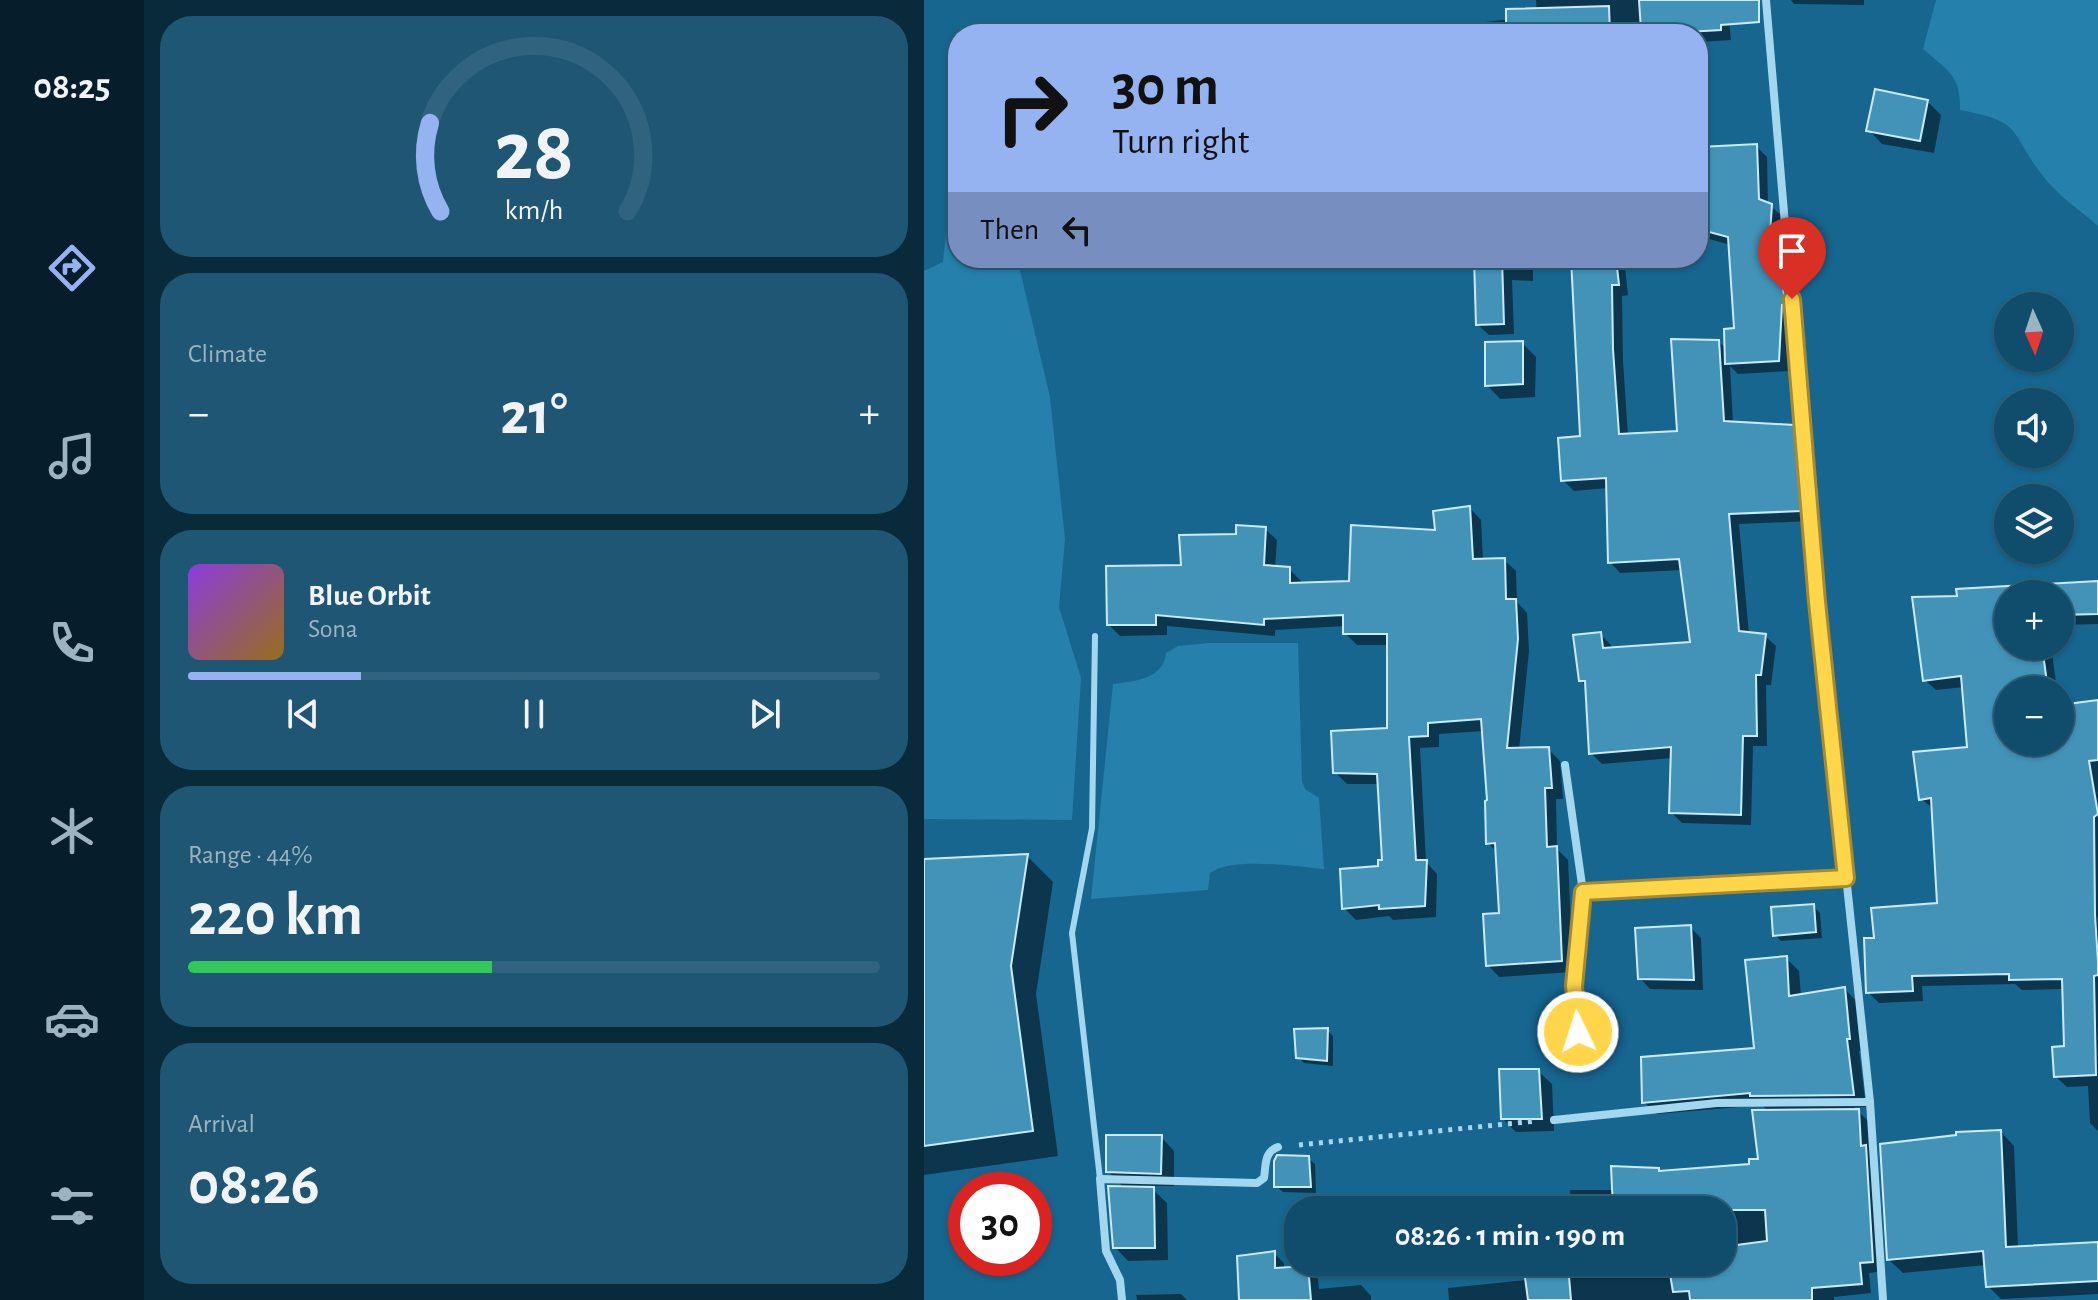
<!DOCTYPE html>
<html lang="en">
<head>
<meta charset="utf-8">
<style>
  body { margin:0; font-family:"Alegreya Sans",sans-serif; background:#1e5674; color:#f1f3f6; height:100vh; display:flex; flex-direction:column; font-size:30px; white-space:nowrap }
  * { box-sizing:border-box; margin:0 }
  p { font-size:26px; color:#9cb4c2 }
  .icon { flex:none; width:44px; height:44px; fill:none; stroke:currentColor; stroke-width:2; stroke-linecap:round; stroke-linejoin:round }
  .map { position:relative; flex:1; overflow:hidden }
  .details { display:flex; flex-direction:column; gap:16px; padding:16px; background:#092a3b; width:780px }
  .details>* { flex:none }
  .hud { position:absolute; left:24px; top:24px; width:760px; height:244px; border-radius:32px; box-shadow:0 2px 6px #0004,0 0 0 2px #30637f; background:#95b2f1; color:#111; overflow:hidden }
  .needle { width:52px; rotate:177deg }
  .tools { position:absolute; left:1070px; top:292px; display:grid; gap:16px }
  .tools a { display:grid; place-items:center; width:80px; height:80px; border-radius:50%; background:#104c6c; box-shadow:0 2px 6px #0004,0 0 0 2px #30637f; font-size:40px }
  .speed { position:absolute; left:24px; top:1172px; display:flex; gap:16px; font-size:40px; font-weight:700; text-align:center }
  .speed>* { display:grid; place-content:center; width:104px; height:104px; border-radius:50%; background:#104c6c; box-shadow:0 2px 6px #0004,0 0 0 2px #30637f; line-height:1 }
  .speed .limit { border:12px solid #d22; background:#fff; color:#111 }
  .pin { position:absolute; display:grid; place-items:center; width:68px; height:68px; color:#fff; margin:-82px -34px; border-radius:50% 50% 50% 0; rotate:-45deg; box-shadow:0 0 8px #0007 }
  .pin .icon { rotate:45deg }
  .me { position:absolute; width:88px; margin:-44px; rotate:356deg; stroke-linejoin:round; filter:drop-shadow(0 0 6px #0008) }
  .turn { display:flex; align-items:center; gap:28px; height:168px; padding:0 32px; font-size:36px }
  .turn .icon { width:104px; height:104px; stroke-width:2.5 }
  .turn b { display:block; font-size:56px; line-height:68px }
  .then { display:flex; align-items:center; height:76px; padding:0 32px; background:#0003; gap:16px; font-size:30px }
  .big { font-size:60px; font-weight:600; line-height:1.1 }
  .details .widget { flex:1; display:flex; flex-direction:column; justify-content:center; gap:12px; min-width:0; padding:0 28px; border-radius:32px; background:#1e5674 }
  .details .dial { align-items:center; gap:0 }
  .dial svg { height:208px; overflow:visible; fill:none; stroke:#30637f; stroke-width:7; stroke-linecap:round; text-anchor:middle }
  .dial text { fill:#f1f3f6; stroke:none }
  .song { display:flex; align-items:center; gap:24px }
  .cover { width:96px; height:96px; border-radius:12px; background:linear-gradient(135deg,hsl(270 70% 55%),hsl(40 70% 35%)) }
  .played { height:8px; border-radius:4px; background:linear-gradient(90deg,#95b2f1 25%,#30637f 25%) }
  .keys { display:flex; justify-content:space-around; direction:ltr }
  .heat { display:flex; justify-content:space-between; align-items:center; font-size:44px; direction:ltr }
  .charge { height:12px; border-radius:6px; background:linear-gradient(90deg,#34c759 44%,#30637f 0) }
  .trip { position:absolute; left:360px; top:1196px; width:452px; height:80px; border-radius:32px; background:#104c6c; box-shadow:0 2px 6px #0004,0 0 0 2px #30637f; font-weight:600; line-height:80px; text-align:center }
  main { display:flex; flex:1; min-height:0 }
  .tabs { display:flex; flex-direction:column; width:144px; justify-content:space-around; align-items:center; background:#061e2b; color:#9cb4c2 }
  .tabs .icon { width:56px; height:56px }
  .tabs .current { color:#95b2f1 }
  .tabs b { font-size:36px; color:#f1f3f6 }
  .map>svg:first-child { display:block }
  .green { fill:#2580ac }
  .shadow { fill:#0007 }
  .building { fill:#4393b9; stroke:#c9ebfb; stroke-width:2 }
  .lines { fill:none; stroke-linecap:round; stroke-linejoin:round }
  .path { stroke:#a3d7f0; stroke-width:5; stroke-dasharray:4 6; stroke-linecap:butt }
  .service { stroke:#a3d7f0; stroke-width:6 }
  .minor { stroke:#a3d7f0; stroke-width:8 }
  .route-casing { stroke:#a68a30; stroke-width:20 }
  .route { stroke:#ffd54a; stroke-width:14 }
</style>
</head>
<body>
<main>
<nav class="tabs">
<b>08:25</b>
<svg class="icon current" aria-label="directions" viewBox="0 0 24 24"><path d="M12 3l9 9-9 9-9-9zM9 14v-3h6M13 9l2 2-2 2"/></svg>
<svg class="icon" aria-label="music" viewBox="0 0 24 24"><path d="M9 18V5l10-2v13"/><circle cx="6" cy="18" r="3"/><circle cx="16" cy="16" r="3"/></svg>
<svg class="icon" aria-label="phone" viewBox="0 0 24 24"><path d="M5 4h4l2 5-3 2q2 4 5 5l2-3 5 2v4C11 20 4 13 5 4z"/></svg>
<svg class="icon" aria-label="climate" viewBox="0 0 24 24"><path d="M12 3v18M4 7l16 10M4 17L20 7"/></svg>
<svg class="icon" aria-label="car" viewBox="0 0 24 24"><path d="M5 17H2v-5l4-1 3-4h7l3 4 3 1v5h-3M9 17h6M6 11h13"/><circle cx="7" cy="17" r="2"/><circle cx="17" cy="17" r="2"/></svg>
<svg class="icon" aria-label="filters" viewBox="0 0 24 24"><path d="M4 7h16M4 17h16"/><circle cx="9" cy="7" r="2"/><circle cx="15" cy="17" r="2"/></svg>
</nav>
<section class="details">
<div class="widget dial"><svg viewBox="0 0 100 80">
<path d="M14 69A42 42 0 1 1 86 69"/>
<path d="M14 69A42 42 0 0 1 10 35" stroke="#95b2f1"/>
<text x="50" y="56" font-size="32" font-weight="700">28</text>
<text x="50" y="72" font-size="11">km/h</text>
</svg></div>
<div class="widget"><p>Climate</p>
<div class="heat"><a>−</a><b class="big">21°</b><a>+</a></div>
</div>
<div class="widget">
<div class="song"><i class="cover"></i><div><b>Blue Orbit</b><p>Sona</p></div></div>
<div class="played"></div>
<div class="keys"><svg class="icon" aria-label="previous" viewBox="0 0 24 24"><path d="M18 5L8 12l10 7zM5 5v14"/></svg><svg class="icon" aria-label="pause" viewBox="0 0 24 24"><path d="M8 5v14M16 5v14"/></svg><svg class="icon" aria-label="next" viewBox="0 0 24 24"><path d="M6 5l10 7-10 7zM19 5v14"/></svg></div>
</div>
<div class="widget"><p>Range · 44%</p><b class="big">220 km</b><div class="charge"></div></div>
<div class="widget"><p>Arrival</p><b class="big">08:26</b></div>
</section>
<div class="map">
<svg width="1174" height="1300" viewBox="0 0 1174 1300">
  <rect width="100%" height="100%" fill="#166690"/>
  <g class="green">
    <path d="M1012 0H1174V226C1156 210 1133 195 1119 176 1084 131 1101 122 1036 110 1037 75 1024 71 999 49Z"/>
    <path d="M34 207V258H91L95 266 126 397 141 539 135 607 157 678 148 820 0 819V271L19 262 24 212Z"/>
    <path d="M285 643H374L378 781 381 789 395 798 400 869C372 867 309 856 286 873L284 890 167 899 189 684C210 681 239 680 242 653L254 646Z"/>
  </g>
  <g class="shadow">
    <path d="M612 0H803L807 40 776 42 774 34H537L536 25 613 16Z"/>
    <path d="M867 0H940V5L870 4Z"/>
    <path d="M1003 101 1017 115 1010 153 958 144 945 130Z"/>
    <path d="M832 146 843 157 844 204 858 216 856 247 859 276 867 284 865 371 814 374 806 366 809 424 869 427 880 438 887 521 815 524 825 634 841 636 852 646 847 685H842L843 746H829L827 825 758 823 747 812 749 758 678 764 667 753 664 688 657 681 676 634 687 645 688 650 768 644 759 570 696 573 686 562 684 488 650 491 639 480 658 438 649 258H700L704 295 698 296 699 361 704 436 755 433 795 342 803 350 812 330 807 245 774 236V153Z"/>
    <path d="M551 258H609V281L588 280 590 334 565 335 554 325Z"/>
    <path d="M598 343 612 357 611 397 576 399 563 385Z"/>
    <path d="M546 508 557 520 559 560H580L592 571 593 602 603 613 605 651 595 750 624 749 636 761 639 799H632L633 849 644 860 649 972 575 977 564 965 577 915 574 853 564 843 565 802 560 731 515 734V747L496 748 502 862 513 874 512 917 469 920 465 916 432 920 420 908 460 862 456 784H423L411 772 465 730V645H433L421 633V626L351 630V636L243 626V635L196 636 185 625 259 567 314 536 341 529 353 540 351 568 365 569 377 581V585L427 583 513 532Z"/>
    <path d="M1174 582V624L1136 625V594H1084V646H1127L1133 690H1084V742H1136V707L1174 702V1131L1166 1123 1164 1086 1143 1087 1132 1077 1142 1048 1140 989 1098 990 1091 984 998 986 999 1001 955 1003 944 992 952 940 1015 905 1010 809 997 799 1045 748 1040 687 1012 690 1001 680 1035 598Z"/>
    <path d="M103 856 129 882 112 994 134 1156 0 1175V861Z"/>
    <path d="M890 907 896 913 898 938 857 941 851 935Z"/>
    <path d="M766 927 777 938 779 990 726 989 716 978Z"/>
    <path d="M863 959 875 971 877 996 921 989 933 1002 938 1051H935L942 1107H930L944 1121 959 1271 945 1273 947 1293 910 1297V1300H525L524 1288 603 1280 602 1272 650 1266V1262H798V1210H647L646 1190H691L736 1173 827 1166 837 1161 845 1112 838 1105 733 1114 720 1102 832 1050Z"/>
    <path d="M403 1030 409 1036V1066L380 1063 374 1057Z"/>
    <path d="M614 1071 628 1084 630 1131 592 1132 579 1119Z"/>
    <path d="M1077 1132 1090 1146 1094 1248 1174 1244V1294L1077 1299 1064 1286 1062 1265 979 1273 965 1260Z"/>
    <path d="M237 1137 250 1151V1186H225L243 1203 244 1260 204 1261 191 1247 201 1189 184 1171Z"/>
    <path d="M384 1158 391 1164 392 1193 359 1192 352 1186Z"/>
    <path d="M350 1253 360 1263V1270L383 1268 394 1279 395 1289 437 1285 447 1296V1300H317Z"/>
    <path d="M457 1262H541L542 1269 516 1270 512 1266 465 1270Z"/>
    <path d="M257 1294 263 1300H213L212 1295Z"/>
  </g>
  <g class="building">
    <path d="M715 0H835V22L797 25V30L763 32V27L717 30Z"/>
    <path d="M685 6 686 34H582V9Z"/>
    <path d="M951 89 1004 100 996 141 942 131Z"/>
    <path d="M833 144 835 199 848 204 846 235 850 272 857 271 861 304 858 305 855 361 801 364 800 329 810 328 804 237 774 229 777 174 776 147Z"/>
    <path d="M550 258H578L580 324 552 325Z"/>
    <path d="M647 258H692L695 285H688L689 349 695 434 753 431 747 339 795 340 800 421 870 425 877 511 805 514 815 631 842 634 837 675H832L833 736H819L817 815 745 813 747 747 665 754 661 681H655L649 635 677 632 679 648 766 642 755 559 684 563 682 478 637 481 634 438 656 436Z"/>
    <path d="M599 341V384L561 386V342Z"/>
    <path d="M546 506 549 559 581 558 582 599H592L594 639 583 748 625 747 628 788H621L623 847 633 846 638 961 562 966 559 914 575 913 571 843 562 844 561 801 563 800 557 719 504 723V736L485 737 492 860H503L501 906 455 909V905L418 909 416 869 454 866V860H458L453 774 409 773 407 731 463 728V634H419V615L340 619V625L232 615V625H183L182 566 257 565 255 535 312 534V525L342 527 340 565 366 567V583L425 581 427 525 511 530 509 511Z"/>
    <path d="M1174 581V614L1136 615V594H1084V646H1118L1124 690H1084V742H1136V705L1174 700V760L1165 761 1174 814 1170 817 1171 915 1174 962V975L1170 976 1172 1075 1130 1077 1128 1047 1140 1046 1138 979 1085 980V974L988 976 989 991 942 993 940 938H950L947 908 1013 903 1007 798 995 800 989 752 1043 747 1037 676 999 681 988 597 1033 596 1032 589Z"/>
    <path d="M104 854 87 966 109 1131 0 1146V859Z"/>
    <path d="M890 904 892 932 849 936 847 907Z"/>
    <path d="M767 925 770 980 714 979 711 928Z"/>
    <path d="M863 956 865 996 921 987 926 1039H923L930 1095 826 1096V1093L718 1103 717 1057 830 1048 821 960Z"/>
    <path d="M404 1028 403 1061 372 1058 370 1029Z"/>
    <path d="M575 1069H615L618 1119H577Z"/>
    <path d="M935 1109 937 1146 942 1145 949 1262 936 1263 938 1284 888 1288V1300H766L765 1291 749 1292 744 1262H798V1247L843 1241 841 1210H781V1204L745 1209 744 1204 689 1209 687 1166 735 1168V1171L825 1164V1159H834L828 1110Z"/>
    <path d="M1077 1130 1082 1247 1174 1242V1281L1062 1287 1059 1251 963 1260 956 1144 1032 1135V1132Z"/>
    <path d="M182 1135H238L237 1174 182 1172Z"/>
    <path d="M353 1155 385 1156 387 1187H350V1161Z"/>
    <path d="M184 1186 230 1187 231 1248H189Z"/>
    <path d="M351 1251V1268L384 1266 387 1300H315L313 1256Z"/>
    <path d="M644 1265 647 1300H604L600 1270Z"/>
  </g>
  <g class="lines">
    <path class="path" d="M375 1145 612 1121"/>
    <path class="service" d="M171 636 168 828 148 933 176 1179"/>
    <g class="minor">
      <path d="M842 0 893 602 946 1102 959 1300"/>
      <path d="M641 765 659 892 922 878"/>
      <path d="M654 1032 650 986 659 892"/>
      <path d="M630 1120 793 1103 946 1102"/>
      <path d="M198 1300 196 1280 182 1251 176 1179 333 1183 340 1178C342 1165 340 1152 354 1147"/>
    </g>
  </g>
  <g class="lines">
    <defs>
      <path id="route" d="M654 1032 650 986 659 892 922 878 893 602 868 299"/>
    </defs>
    <use href="#route" class="route-casing"/>
    <use href="#route" class="route"/>
  </g>
</svg>
<div class="tools">
<a><svg class="needle" viewBox="-14 -14 28 28"><path d="M0-13l5 13h-10z" fill="#e53935"/><path d="M0 13l5-13h-10z" fill="#9cb4c2"/></svg></a>
<a><svg class="icon" aria-label="sound" viewBox="0 0 24 24"><path d="M4 9h4l5-4v14l-5-4H4zM17 9q2 3 0 6"/></svg></a>
<a><svg class="icon" aria-label="layers" viewBox="0 0 24 24"><path d="M12 4l9 5-9 5-9-5zM3 14l9 5 9-5"/></svg></a>
<a>+</a>
<a>−</a>
</div>
<div class="speed"><div class="limit">30</div></div>
<div class="pin" style="left:868px;top:299px;background:#d93025"><svg class="icon" aria-label="arrive" viewBox="0 0 24 24"><path d="M6 21V4h12l-3 4 3 4H6"/></svg></div>
<svg class="me" style="left:654px;top:1032px" viewBox="-20 -20 40 40"><circle r="17" fill="#ffd54a" stroke="#fff" stroke-width="3"/><path d="M0-11L8 9 0 5-8 9z" fill="#fff"/></svg>
<div class="trip">08:26 · 1 min · 190 m</div>
<div class="hud">
<div class="turn"><svg class="icon" aria-label="right" viewBox="0 0 24 24"><path d="M7 20v-9h11M14 6l5 5-5 5"/></svg><div><b>30 m</b>Turn right</div></div>
<div class="then">Then<svg class="icon" aria-label="left" viewBox="0 0 24 24"><path d="M17 20v-9H6M10 6l-5 5 5 5"/></svg></div>
</div>
</div>
</main>
</body>
</html>
